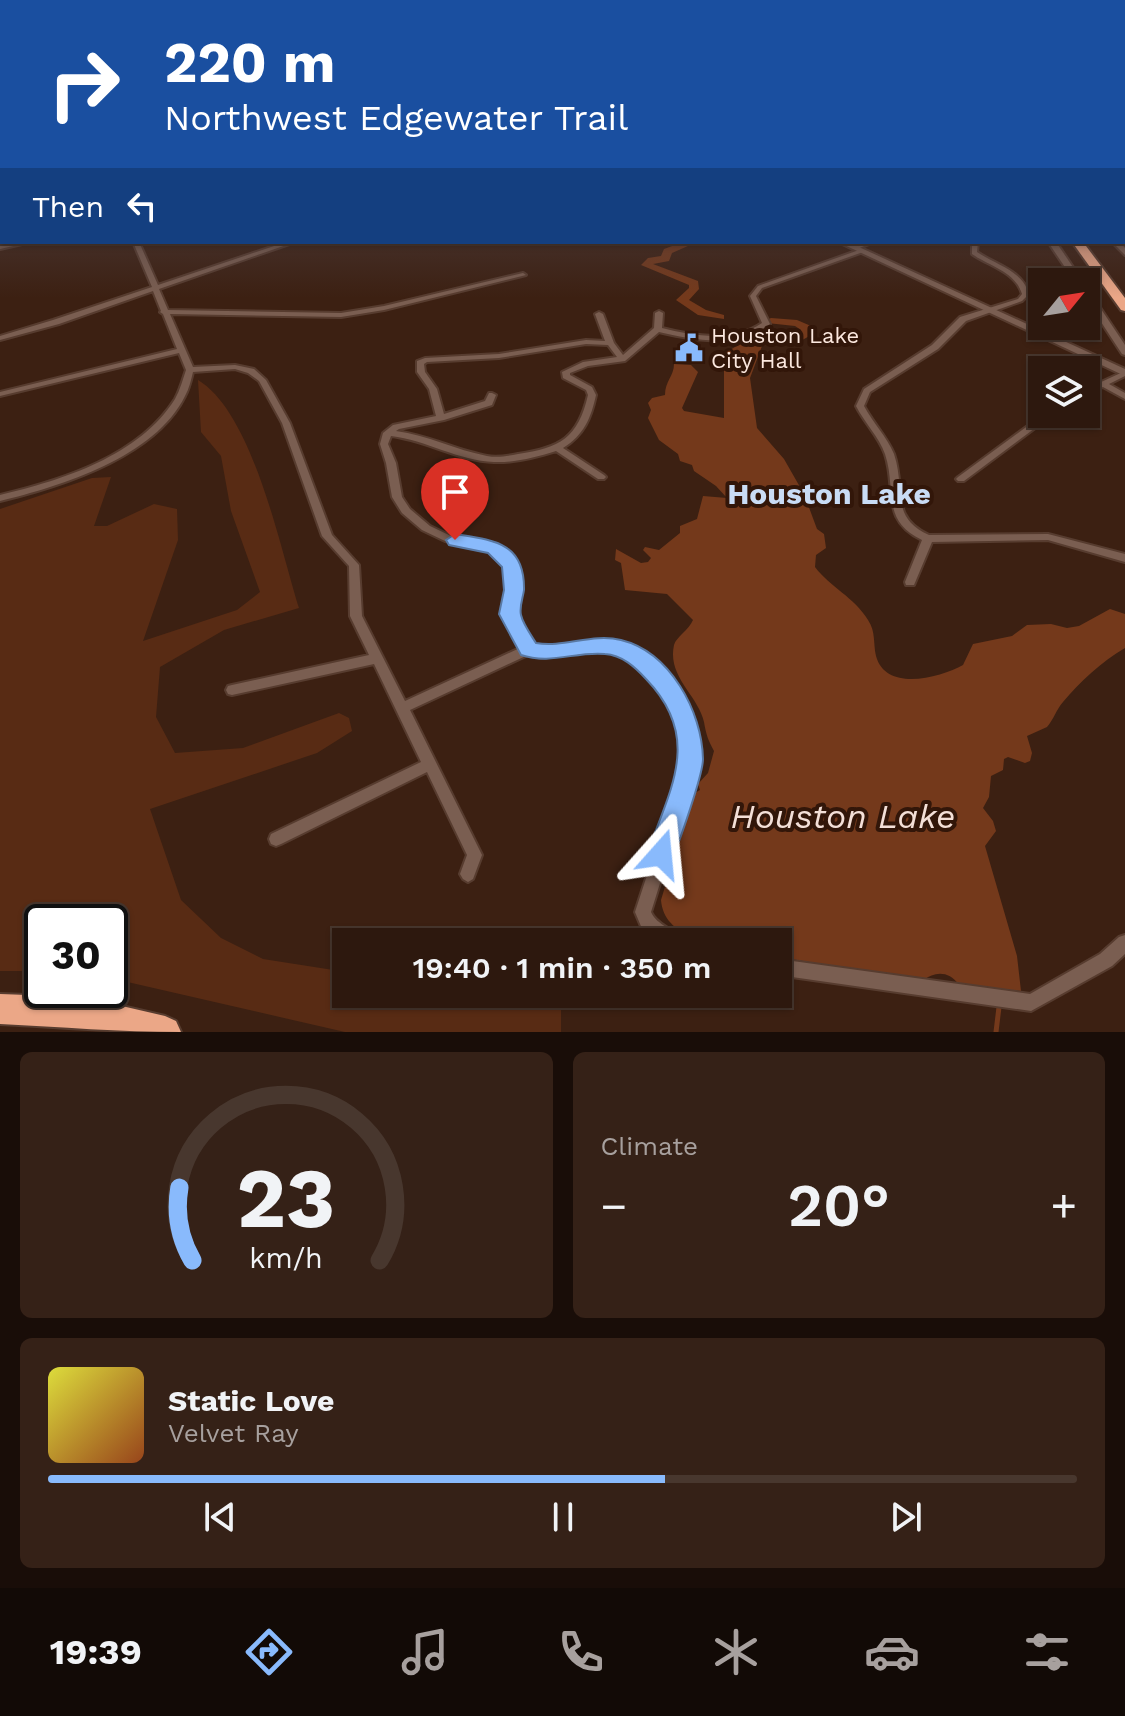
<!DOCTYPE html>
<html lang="en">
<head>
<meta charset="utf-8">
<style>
  body { margin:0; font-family:"Work Sans",sans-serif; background:#352117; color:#f1f3f6; height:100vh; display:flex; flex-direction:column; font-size:30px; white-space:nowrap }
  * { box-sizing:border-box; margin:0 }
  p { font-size:26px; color:#a7a09e }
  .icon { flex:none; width:44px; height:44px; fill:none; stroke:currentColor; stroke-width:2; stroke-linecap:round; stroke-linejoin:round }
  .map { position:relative; height:1032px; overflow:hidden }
  .panel { display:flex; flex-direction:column; gap:20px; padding:20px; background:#190d08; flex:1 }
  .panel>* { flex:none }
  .hud { position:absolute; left:0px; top:0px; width:1126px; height:244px; box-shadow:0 2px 6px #0004,0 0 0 2px #48372e; background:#1a4fa0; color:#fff; overflow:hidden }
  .needle { width:52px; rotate:60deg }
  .fabs { position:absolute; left:1028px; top:268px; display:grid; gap:16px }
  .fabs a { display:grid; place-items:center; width:72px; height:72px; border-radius:0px; background:#2d180e; box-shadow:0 2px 6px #0004,0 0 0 2px #48372e; font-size:40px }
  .speed { position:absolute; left:24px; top:904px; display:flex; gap:16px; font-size:40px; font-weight:700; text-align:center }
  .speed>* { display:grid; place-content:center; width:104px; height:104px; border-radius:50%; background:#2d180e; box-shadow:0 2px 6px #0004,0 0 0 2px #48372e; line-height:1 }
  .speed .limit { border:4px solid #111; border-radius:12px; background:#fff; color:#111 }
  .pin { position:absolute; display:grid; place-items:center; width:68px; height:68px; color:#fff; margin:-82px -34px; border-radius:50% 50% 50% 0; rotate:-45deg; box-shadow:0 0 8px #0007 }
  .pin .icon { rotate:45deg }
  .me { position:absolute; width:88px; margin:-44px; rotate:18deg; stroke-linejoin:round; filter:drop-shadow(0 0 6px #0008) }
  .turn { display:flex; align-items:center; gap:28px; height:168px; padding:0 32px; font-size:36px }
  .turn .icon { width:104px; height:104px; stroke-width:2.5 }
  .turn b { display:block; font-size:56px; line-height:68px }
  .then { display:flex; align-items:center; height:76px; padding:0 32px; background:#0003; gap:16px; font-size:30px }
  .big { font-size:60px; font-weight:600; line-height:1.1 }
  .panel .card { flex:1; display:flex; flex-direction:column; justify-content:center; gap:12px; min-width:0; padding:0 28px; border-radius:12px; background:#352117 }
  .panel .dial { align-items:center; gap:0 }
  .dial svg { height:208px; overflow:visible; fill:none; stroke:#48372e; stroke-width:7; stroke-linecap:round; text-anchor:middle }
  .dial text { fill:#f1f3f6; stroke:none }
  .song { display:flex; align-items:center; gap:24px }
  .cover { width:96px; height:96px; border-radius:12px; background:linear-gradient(135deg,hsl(60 70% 55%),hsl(20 70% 35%)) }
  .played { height:8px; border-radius:4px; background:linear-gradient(90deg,#89bafc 60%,#48372e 60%) }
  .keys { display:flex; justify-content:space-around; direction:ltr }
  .heat { display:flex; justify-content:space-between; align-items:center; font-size:44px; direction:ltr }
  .panel .tiles { flex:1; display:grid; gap:20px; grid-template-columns:1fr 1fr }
  .card:last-child { grid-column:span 2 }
  .trip { position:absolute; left:332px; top:928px; width:460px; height:80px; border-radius:0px; background:#2d180e; box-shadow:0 2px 6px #0004,0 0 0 2px #48372e; font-weight:600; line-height:80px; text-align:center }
  .tab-bar { display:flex; height:128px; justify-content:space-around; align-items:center; background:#120a06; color:#a7a09e }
  .tab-bar .icon { width:56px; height:56px }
  .tab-bar .on { color:#89bafc }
  .tab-bar b { font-size:36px; color:#f1f3f6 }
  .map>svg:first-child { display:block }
  .green { fill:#582b14 }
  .water { fill:#74391b }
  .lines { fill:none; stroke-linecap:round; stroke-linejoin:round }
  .stream { stroke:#74391b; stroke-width:5 }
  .river { fill:#74391b; fill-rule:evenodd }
  .minor-casing { stroke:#573c2f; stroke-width:4 }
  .tertiary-casing { stroke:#573c2f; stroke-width:4 }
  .motorway-casing { stroke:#573c2f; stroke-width:4 }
  .minor { fill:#7a5e51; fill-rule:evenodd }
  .tertiary { fill:#7a5e51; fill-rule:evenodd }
  .motorway { fill:#eba787; fill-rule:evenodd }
  .route { fill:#89bafc; stroke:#5979a4; stroke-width:2 }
  .labels { text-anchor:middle; stroke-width:8; stroke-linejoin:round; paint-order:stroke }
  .far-poi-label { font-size:22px; fill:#fce8df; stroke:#321609; text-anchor:start }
  .quarter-label { font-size:30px; font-weight:bold; fill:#c9dcf5; stroke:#321609 }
  .near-water-label { font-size:34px; font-style:italic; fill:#f3dfd7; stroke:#321609 }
</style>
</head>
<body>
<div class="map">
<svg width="1125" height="1032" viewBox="0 0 1125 1032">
  <rect width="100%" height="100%" fill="#3c2012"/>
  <path class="green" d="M198 380C253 413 280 548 299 608L224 630 160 667 156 717 175 753 243 748 339 713 349 718 352 731 317 753 150 809 181 900 221 938 263 959 346 972V994H484L561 1006V1032H345L110 978V922H42V971H0V509L92 478 111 477 94 526H107L154 504 177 509 178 540 143 641 237 610 260 592 231 511 221 456 201 432Z"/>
  <path class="water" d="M775 336 779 342 762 346 750 378 757 428 784 459 804 494 817 529 824 534 826 548 816 555 815 567C830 587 854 597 868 620 876 632 873 643 876 656 886 693 941 677 963 665L973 644 1012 636 1027 625 1051 624 1067 628 1079 626 1110 609 1125 614V648C1101 662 1080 682 1063 702 1056 710 1054 719 1047 727L1027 736 1032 753 1030 761 1025 763 1008 757 1004 759 1003 770 991 776 989 797 983 808 993 821 996 831 985 846 1017 956 1021 991 958 984C950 971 934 971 924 980L778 957V942C743 942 665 950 661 900L693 794 700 790 698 784 708 773 714 751C708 740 706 734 704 722 698 695 667 677 674 645 676 637 689 630 693 620L667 594 625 590 621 563 615 560 616 549 641 563 648 562 651 558 643 550 645 547 659 550 680 533V526L697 519 703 496 727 498 716 486 694 471 692 465 680 461 678 454 659 440 648 418 651 410 648 403 652 398 665 395C665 381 674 376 674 364L691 365 698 372 682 408 684 411 724 418V371L727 352 746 340Z"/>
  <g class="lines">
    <path class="stream" d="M996 1032 999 1007"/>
    <g class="river">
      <path d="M683 242H697L672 253 669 261 653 264 698 281 699 289 689 300 706 310 724 315V319L698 315 676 300 689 288V285L641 265 648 258 661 256 664 249Z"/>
      <path d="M771 318 797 320 811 326 813 334 797 343 754 345V339L795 336 801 332V330L795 326 767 323 765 321Z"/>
    </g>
    <defs>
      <g id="minor">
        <rect x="1124" y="158" width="1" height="2"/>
        <rect x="0" y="166" width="2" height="2"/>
        <rect x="1124" y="179" width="1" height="4"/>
        <path d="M2 185V189L0 190V186Z"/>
        <rect x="1124" y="197" width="1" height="4"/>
        <rect x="0" y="206" width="2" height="4"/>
        <rect x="1124" y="207" width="1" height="4"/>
        <path d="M2 229V233L0 234V230Z"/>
        <path d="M133 242H139L158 285 286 242H295L159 289 168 310 341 313 384 306 523 273 526 275 384 310 341 317 170 314 193 367 235 365 254 369 266 380 290 423 332 535 359 565 362 616 405 701 522 647 504 614 508 590 507 567 491 550 445 541 422 530 402 513 392 497 386 463 380 444 383 433 393 425 436 416 429 389 417 372V361L425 358 499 354 586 340 605 341 595 314 599 312 603 314 614 343 623 355 654 328 655 313 659 311 663 313 662 328C693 336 734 343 762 323L750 296 758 286 859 250H863V252L762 288 756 296 770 324C741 349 693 340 659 332L625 361 588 366 570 373V375L592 387 596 395C591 418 584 435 563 448L604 475 606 477 604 479H598L556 451C537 457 514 463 494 462 459 461 426 440 391 436L388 444 396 463 402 497 410 509 430 526 451 536 498 544 516 563 520 590 516 614 533 646 541 648 604 640 628 647 649 660 676 686 694 726 698 762 651 912C657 926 675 928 681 942H659L643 931 635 912 684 762 680 726 667 693 641 666 621 654 604 650 541 658 530 654 410 710 482 855 473 879 468 882 463 879 460 874 467 855 427 772 281 844 276 846 271 844 269 839 271 834 421 762 374 664 232 695 228 694 226 690 228 686 232 685 369 655 350 616 349 566 322 536 282 423 259 381 248 373 235 369 193 372C191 380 189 389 185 396 155 457 62 486 0 501V495C63 480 139 456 175 399 180 390 183 379 186 370L179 353 0 396V392L177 349 163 314 160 312 161 311 153 291 59 324 0 340V336L53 320 152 287ZM586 344 608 345 617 357 583 362 562 372 563 378 586 390 588 395C578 438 560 448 518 454 508 456 498 458 487 456 456 450 427 435 396 431L399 429 444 420 492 405 496 395 492 393H489L485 401 444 414 437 389 425 372 424 364 427 362 499 358Z"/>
        <path d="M865 242H874L857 249 852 248Z"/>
        <path d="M972 242H978L977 252C996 265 1022 270 1029 294L1022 301 966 321 938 349 870 392 864 406C873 423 887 437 894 454 906 489 889 517 929 535L1048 534 1125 554V562L1048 540 932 542 914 585H906L905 582 922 540C880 520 897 490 885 454 879 437 864 422 856 406L864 389 932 345 960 317 1018 299 1022 294C1016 272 989 266 972 254Z"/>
        <path d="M1125 371V376L1109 384 1125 393V399L1103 387 1086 394V389Z"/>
        <path d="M1044 414H1054L964 481H958L956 479 958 477Z"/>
        <path d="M1125 935V954L1112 966 1031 1011 778 975V959L1030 994 1100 954 1119 937Z"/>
      </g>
      <g id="tertiary">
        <path d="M15 242H31L0 249V245Z"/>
        <path d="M838 242H848L1125 369V376Z"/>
        <path d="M1048 242H1056L1083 282H1075Z"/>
        <path d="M1112 242H1120L1125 248V255Z"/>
        <path d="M1086 291H1089L1125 345V355L1122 354 1086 299Z"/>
      </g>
      <g id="motorway">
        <path d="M1072 242H1083L1125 298V311L1121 310Z"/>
        <path d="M0 994 83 997 165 1016 176 1021 181 1032C120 1032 61 1027 0 1024Z"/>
      </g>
    </defs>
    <use href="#minor" class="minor-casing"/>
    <use href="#tertiary" class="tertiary-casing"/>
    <use href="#motorway" class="motorway-casing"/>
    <use href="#minor" class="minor"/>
    <use href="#tertiary" class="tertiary"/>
    <use href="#motorway" class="motorway"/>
  </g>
  <linearGradient id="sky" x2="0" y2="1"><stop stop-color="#21120a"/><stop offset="0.52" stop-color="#504244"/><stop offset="1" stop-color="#504244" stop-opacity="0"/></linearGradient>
  <rect width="1125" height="298" fill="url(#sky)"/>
  <path class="route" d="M455 534C493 540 525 542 524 590 523 598 519 607 521 615 523 624 531 635 536 643 564 648 592 633 621 640 670 652 702 711 703 759 703 775 678 846 670 864L661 868 651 864 647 854C670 789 703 738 646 679 635 667 622 655 605 654 576 651 551 665 521 655L499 614 504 590 502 567 488 553 449 545 446 540Z"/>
  <defs>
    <symbol id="civic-bare" viewBox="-9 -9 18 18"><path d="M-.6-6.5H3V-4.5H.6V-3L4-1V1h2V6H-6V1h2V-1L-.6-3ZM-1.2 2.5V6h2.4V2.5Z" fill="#89bafc" stroke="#321609" stroke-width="2.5" paint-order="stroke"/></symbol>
  </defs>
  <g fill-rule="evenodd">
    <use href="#civic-bare" x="669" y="328" width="40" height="40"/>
  </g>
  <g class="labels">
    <g class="far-poi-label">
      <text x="711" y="343">Houston Lake<tspan x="711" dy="25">City Hall</tspan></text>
    </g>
    <g class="quarter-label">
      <text x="829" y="504">Houston Lake</text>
    </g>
    <g class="near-water-label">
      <text x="843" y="828">Houston Lake</text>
    </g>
  </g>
</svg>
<div class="fabs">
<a><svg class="needle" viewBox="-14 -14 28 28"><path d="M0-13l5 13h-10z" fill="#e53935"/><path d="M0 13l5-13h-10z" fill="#a7a09e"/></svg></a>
<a><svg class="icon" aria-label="layers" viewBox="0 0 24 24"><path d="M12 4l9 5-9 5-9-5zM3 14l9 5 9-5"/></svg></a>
</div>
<div class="speed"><div class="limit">30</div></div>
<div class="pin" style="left:455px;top:540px;background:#d93025"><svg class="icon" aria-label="arrive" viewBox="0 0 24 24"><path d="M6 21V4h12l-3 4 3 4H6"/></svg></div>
<svg class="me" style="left:661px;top:854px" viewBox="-20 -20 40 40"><path d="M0-17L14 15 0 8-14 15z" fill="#89bafc" stroke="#fff" stroke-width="4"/></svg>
<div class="trip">19:40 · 1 min · 350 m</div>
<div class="hud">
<div class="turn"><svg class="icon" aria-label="right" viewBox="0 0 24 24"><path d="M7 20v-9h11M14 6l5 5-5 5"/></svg><div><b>220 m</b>Northwest Edgewater Trail</div></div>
<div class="then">Then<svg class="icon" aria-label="left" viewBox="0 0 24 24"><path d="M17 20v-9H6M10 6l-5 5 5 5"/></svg></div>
</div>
</div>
<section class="panel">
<div class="tiles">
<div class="card dial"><svg viewBox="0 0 100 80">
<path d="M14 69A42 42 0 1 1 86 69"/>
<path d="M14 69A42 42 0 0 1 9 41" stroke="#89bafc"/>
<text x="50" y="56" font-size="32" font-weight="700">23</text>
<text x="50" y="72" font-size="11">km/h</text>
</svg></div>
<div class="card"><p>Climate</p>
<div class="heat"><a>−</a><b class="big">20°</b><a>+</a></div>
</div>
<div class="card">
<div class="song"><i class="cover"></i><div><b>Static Love</b><p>Velvet Ray</p></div></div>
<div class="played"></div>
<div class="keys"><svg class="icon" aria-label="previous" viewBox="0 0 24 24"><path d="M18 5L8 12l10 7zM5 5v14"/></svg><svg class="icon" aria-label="pause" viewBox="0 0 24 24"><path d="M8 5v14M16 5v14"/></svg><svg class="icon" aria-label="next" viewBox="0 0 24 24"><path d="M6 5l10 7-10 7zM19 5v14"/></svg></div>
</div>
</div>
</section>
<nav class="tab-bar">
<b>19:39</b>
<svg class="icon on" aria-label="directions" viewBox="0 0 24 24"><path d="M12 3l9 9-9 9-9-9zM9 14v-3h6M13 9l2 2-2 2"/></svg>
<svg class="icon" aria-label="music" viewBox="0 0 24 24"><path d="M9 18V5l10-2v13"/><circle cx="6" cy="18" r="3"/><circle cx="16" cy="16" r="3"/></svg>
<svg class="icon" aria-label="phone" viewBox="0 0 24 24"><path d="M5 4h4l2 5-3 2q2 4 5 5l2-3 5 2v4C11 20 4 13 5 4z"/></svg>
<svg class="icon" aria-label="climate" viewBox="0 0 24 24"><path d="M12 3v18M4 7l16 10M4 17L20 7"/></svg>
<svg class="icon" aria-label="car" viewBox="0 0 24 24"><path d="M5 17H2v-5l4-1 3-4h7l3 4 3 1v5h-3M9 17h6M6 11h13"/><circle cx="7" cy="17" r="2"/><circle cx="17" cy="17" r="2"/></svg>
<svg class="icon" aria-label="filters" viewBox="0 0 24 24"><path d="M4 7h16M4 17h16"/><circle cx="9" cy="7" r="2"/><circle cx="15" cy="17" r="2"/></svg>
</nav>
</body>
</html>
